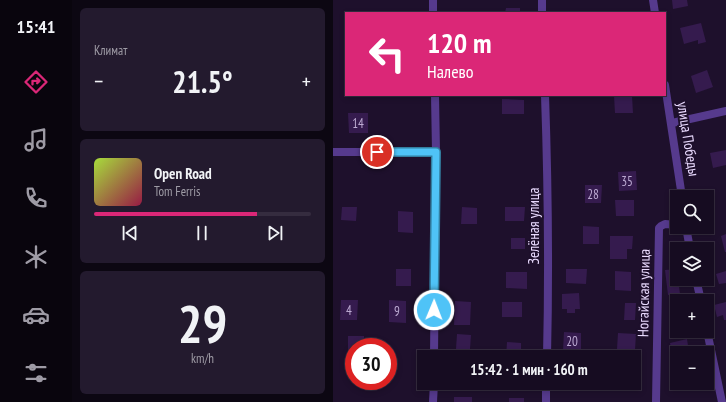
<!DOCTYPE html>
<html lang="ru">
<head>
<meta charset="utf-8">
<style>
  body { margin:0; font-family:"PT Sans Narrow",sans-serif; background:#231a2e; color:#f1f3f6; height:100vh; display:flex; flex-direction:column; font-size:15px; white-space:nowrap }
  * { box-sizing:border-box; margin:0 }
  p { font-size:13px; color:#9e9ba5 }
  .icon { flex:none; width:22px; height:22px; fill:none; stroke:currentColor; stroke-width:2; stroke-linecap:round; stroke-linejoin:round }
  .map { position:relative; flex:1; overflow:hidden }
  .panel { display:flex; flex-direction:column; gap:8px; padding:8px; background:#0c0712; width:261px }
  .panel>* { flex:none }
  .hud { position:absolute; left:12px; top:12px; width:321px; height:84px; border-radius:0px; box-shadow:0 2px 6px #0003,0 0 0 1px #352c3f; background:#db2777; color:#fff; overflow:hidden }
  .fabs { position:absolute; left:337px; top:190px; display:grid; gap:8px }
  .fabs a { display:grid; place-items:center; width:44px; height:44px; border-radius:0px; background:#160c21; box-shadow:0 2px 6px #0003,0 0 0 1px #352c3f; font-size:20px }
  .speed { position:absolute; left:12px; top:338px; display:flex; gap:8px; font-size:20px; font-weight:700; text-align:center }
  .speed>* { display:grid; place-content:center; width:52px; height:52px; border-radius:50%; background:#160c21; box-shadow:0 2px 6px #0003,0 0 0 1px #352c3f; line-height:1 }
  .speed .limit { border:6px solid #d22; background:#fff; color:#111 }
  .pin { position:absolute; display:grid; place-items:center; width:34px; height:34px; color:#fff; margin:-17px; border:2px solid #fff; border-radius:50%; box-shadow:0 1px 4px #0007 }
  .me { position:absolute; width:44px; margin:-22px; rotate:1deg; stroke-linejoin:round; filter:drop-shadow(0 0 3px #0008) }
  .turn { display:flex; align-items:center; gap:14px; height:84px; padding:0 16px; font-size:18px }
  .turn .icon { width:52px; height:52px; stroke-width:2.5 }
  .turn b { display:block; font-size:28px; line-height:34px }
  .big { font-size:30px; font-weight:700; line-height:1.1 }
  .panel .tile { flex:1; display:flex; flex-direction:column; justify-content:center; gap:6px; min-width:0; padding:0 14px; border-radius:6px; background:#231a2e }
  .panel .dial { align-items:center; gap:0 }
  .dial b { font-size:52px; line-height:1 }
  .song { display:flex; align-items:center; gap:12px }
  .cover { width:48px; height:48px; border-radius:6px; background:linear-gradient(135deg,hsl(80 70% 55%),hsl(340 70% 35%)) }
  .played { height:4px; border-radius:2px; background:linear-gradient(90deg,#db2777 75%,#352c3f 75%) }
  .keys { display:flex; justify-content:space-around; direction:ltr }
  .heat { display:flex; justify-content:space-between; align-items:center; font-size:22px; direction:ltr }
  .trip { position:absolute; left:84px; top:350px; width:224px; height:40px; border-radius:0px; background:#160c21; box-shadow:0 2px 6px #0003,0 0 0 1px #352c3f; font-weight:700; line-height:40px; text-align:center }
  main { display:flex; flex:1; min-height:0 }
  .tabs { display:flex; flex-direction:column; width:72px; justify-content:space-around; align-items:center; background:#09050d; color:#9e9ba5 }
  .tabs .icon { width:28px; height:28px }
  .tabs .on { color:#db2777 }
  .tabs b { font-size:18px; color:#f1f3f6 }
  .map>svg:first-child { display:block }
  .building { fill:#351b4e }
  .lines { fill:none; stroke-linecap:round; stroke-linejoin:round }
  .minor { stroke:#563a8d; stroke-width:8 }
  .route-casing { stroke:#337fa1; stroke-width:10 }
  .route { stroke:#4fc3f7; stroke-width:7 }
  .labels { text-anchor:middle; stroke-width:4; stroke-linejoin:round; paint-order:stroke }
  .number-label { font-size:13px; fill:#bdabd3 }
  .street-label { font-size:15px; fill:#eadbff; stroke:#1e102c }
</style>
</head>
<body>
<main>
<nav class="tabs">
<b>15:41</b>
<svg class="icon on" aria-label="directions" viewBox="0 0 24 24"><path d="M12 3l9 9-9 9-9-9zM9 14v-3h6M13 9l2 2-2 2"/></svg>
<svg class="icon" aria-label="music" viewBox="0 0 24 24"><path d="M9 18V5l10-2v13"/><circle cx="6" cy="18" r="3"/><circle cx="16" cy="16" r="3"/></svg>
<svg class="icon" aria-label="phone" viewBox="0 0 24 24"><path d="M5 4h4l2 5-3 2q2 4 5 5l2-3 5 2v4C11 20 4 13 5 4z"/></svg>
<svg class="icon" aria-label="climate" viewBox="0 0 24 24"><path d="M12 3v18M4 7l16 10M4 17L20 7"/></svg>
<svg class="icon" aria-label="car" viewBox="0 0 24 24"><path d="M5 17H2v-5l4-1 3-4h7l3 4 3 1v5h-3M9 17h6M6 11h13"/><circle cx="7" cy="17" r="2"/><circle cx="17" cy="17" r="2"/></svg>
<svg class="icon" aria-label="filters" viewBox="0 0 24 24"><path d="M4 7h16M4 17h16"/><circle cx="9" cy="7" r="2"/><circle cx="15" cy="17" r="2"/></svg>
</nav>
<section class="panel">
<div class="tile"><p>Климат</p>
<div class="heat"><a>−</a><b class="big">21.5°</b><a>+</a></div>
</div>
<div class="tile">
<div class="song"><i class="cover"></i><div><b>Open Road</b><p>Tom Ferris</p></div></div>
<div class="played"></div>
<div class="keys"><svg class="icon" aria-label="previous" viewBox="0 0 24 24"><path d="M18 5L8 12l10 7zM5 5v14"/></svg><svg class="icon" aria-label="pause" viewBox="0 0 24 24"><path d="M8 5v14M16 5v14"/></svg><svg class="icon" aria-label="next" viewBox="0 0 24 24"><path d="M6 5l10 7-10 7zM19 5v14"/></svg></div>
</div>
<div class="tile dial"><b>29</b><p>km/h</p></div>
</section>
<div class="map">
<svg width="393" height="402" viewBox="0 0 393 402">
  <rect width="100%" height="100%" fill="#1e102c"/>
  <g class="building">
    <path d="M339 0H354L355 6 340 9Z"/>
    <path d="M173 8H187V13H172Z"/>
    <path d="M368 23 373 42 365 44V40L351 44 347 28Z"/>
    <path d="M374 70 380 87 363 93 358 76Z"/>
    <path d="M281 96H299L300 113H282Z"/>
    <path d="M169 99 191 100V114H169Z"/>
    <path d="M15 113H35V133H16Z"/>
    <path d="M393 150V165L380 168 377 153Z"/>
    <path d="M303 171 304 190 286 191 285 172Z"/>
    <path d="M252 185H269L268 203H252Z"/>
    <path d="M282 200H301V216H283Z"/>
    <path d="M9 207H24L23 221 8 220Z"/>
    <path d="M129 207 144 208V224H128Z"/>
    <path d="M172 207H192L191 221H172Z"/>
    <path d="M65 211 80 212V233L65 232Z"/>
    <path d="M250 226 266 227V244H250Z"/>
    <path d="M393 234V252H392L388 236Z"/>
    <path d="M277 236H300L299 249H294V259H277Z"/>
    <rect x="178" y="238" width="14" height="11"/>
    <rect x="63" y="269" width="15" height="17"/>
    <path d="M233 269H254L253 284 233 283Z"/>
    <path d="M344 269V279H345L347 294 335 295 332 270Z"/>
    <path d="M282 271 298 272V291L282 290Z"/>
    <path d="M393 271V283L386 284 383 274Z"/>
    <path d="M173 272H194V289L173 288Z"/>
    <path d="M246 293 247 309H242V313H234V309H229V294Z"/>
    <path d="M8 300H25L24 320H7Z"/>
    <path d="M56 300 73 301V323L56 322Z"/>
    <path d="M122 301 138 302 137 325H121Z"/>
    <rect x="169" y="302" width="20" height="15"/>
    <path d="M393 302V320H391L390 315 384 317 381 305Z"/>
    <path d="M292 303H303L302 320H291Z"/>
    <path d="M231 332 248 333V350H230Z"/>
    <path d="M285 333 303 334 302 350 284 349Z"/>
    <path d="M124 334 138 335 137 349H123Z"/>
    <path d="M15 336H31V347H21V353H15Z"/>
    <path d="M354 339 356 352 359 351 360 353H344V364H341L337 343Z"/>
    <path d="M174 342 188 343V357H173Z"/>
    <path d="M173 383H193L192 389 173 388Z"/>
    <rect x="233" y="383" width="16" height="4"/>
    <path d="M350 383H365V386L351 389Z"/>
    <rect x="121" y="397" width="18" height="5"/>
    <rect x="176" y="398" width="15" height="4"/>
  </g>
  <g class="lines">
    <g class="minor">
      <path d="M100 0V13"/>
      <path d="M209 0V13"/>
      <path d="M320 0 322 13"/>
      <path d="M332 85 349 197"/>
      <path d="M212 95C215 182 216 270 214 357"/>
      <path d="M339 123 393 111"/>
      <path d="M0 152H103"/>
      <path d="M353 227 357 249"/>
      <path d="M363 279 368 301"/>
      <path d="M374 331 389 402"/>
      <path d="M101 357 103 152 102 95"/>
      <path d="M100 402 101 383"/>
      <path d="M213 402V383"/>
      <path d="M323 402 326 228 328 226 332 224 344 225"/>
    </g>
  </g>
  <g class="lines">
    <defs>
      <path id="route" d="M44 152H103L101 310"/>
    </defs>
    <use href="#route" class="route-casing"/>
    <use href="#route" class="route"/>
  </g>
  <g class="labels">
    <g class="number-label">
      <text x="25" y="128">14</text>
      <text x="294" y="186">35</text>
      <text x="260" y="199">28</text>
      <text x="16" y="315">4</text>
      <text x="64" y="316">9</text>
      <text x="239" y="346">20</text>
    </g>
    <g class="street-label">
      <text transform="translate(355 139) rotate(81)" y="5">улица Победы</text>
      <text transform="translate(201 226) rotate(-90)" y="5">Зелёная улица</text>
      <text transform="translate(311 293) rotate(-89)" y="5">Ногайская улица</text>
    </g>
  </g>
</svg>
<div class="fabs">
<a><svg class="icon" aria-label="search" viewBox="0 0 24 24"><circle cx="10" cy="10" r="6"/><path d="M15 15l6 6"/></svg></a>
<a><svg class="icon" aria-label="layers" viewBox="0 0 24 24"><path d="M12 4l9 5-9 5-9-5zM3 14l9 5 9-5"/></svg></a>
<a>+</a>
<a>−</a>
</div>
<div class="speed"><div class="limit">30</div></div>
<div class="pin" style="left:44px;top:152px;background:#d93025"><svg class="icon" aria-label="arrive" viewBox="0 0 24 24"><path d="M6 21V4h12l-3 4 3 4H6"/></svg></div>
<svg class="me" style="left:101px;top:310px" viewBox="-20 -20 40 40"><circle r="17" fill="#4fc3f7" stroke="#fff" stroke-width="3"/><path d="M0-11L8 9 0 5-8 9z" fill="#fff"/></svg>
<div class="trip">15:42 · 1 мин · 160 m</div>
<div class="hud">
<div class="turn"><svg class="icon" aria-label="left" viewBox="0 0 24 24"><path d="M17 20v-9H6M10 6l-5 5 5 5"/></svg><div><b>120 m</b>Налево</div></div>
</div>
</div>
</main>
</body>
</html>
